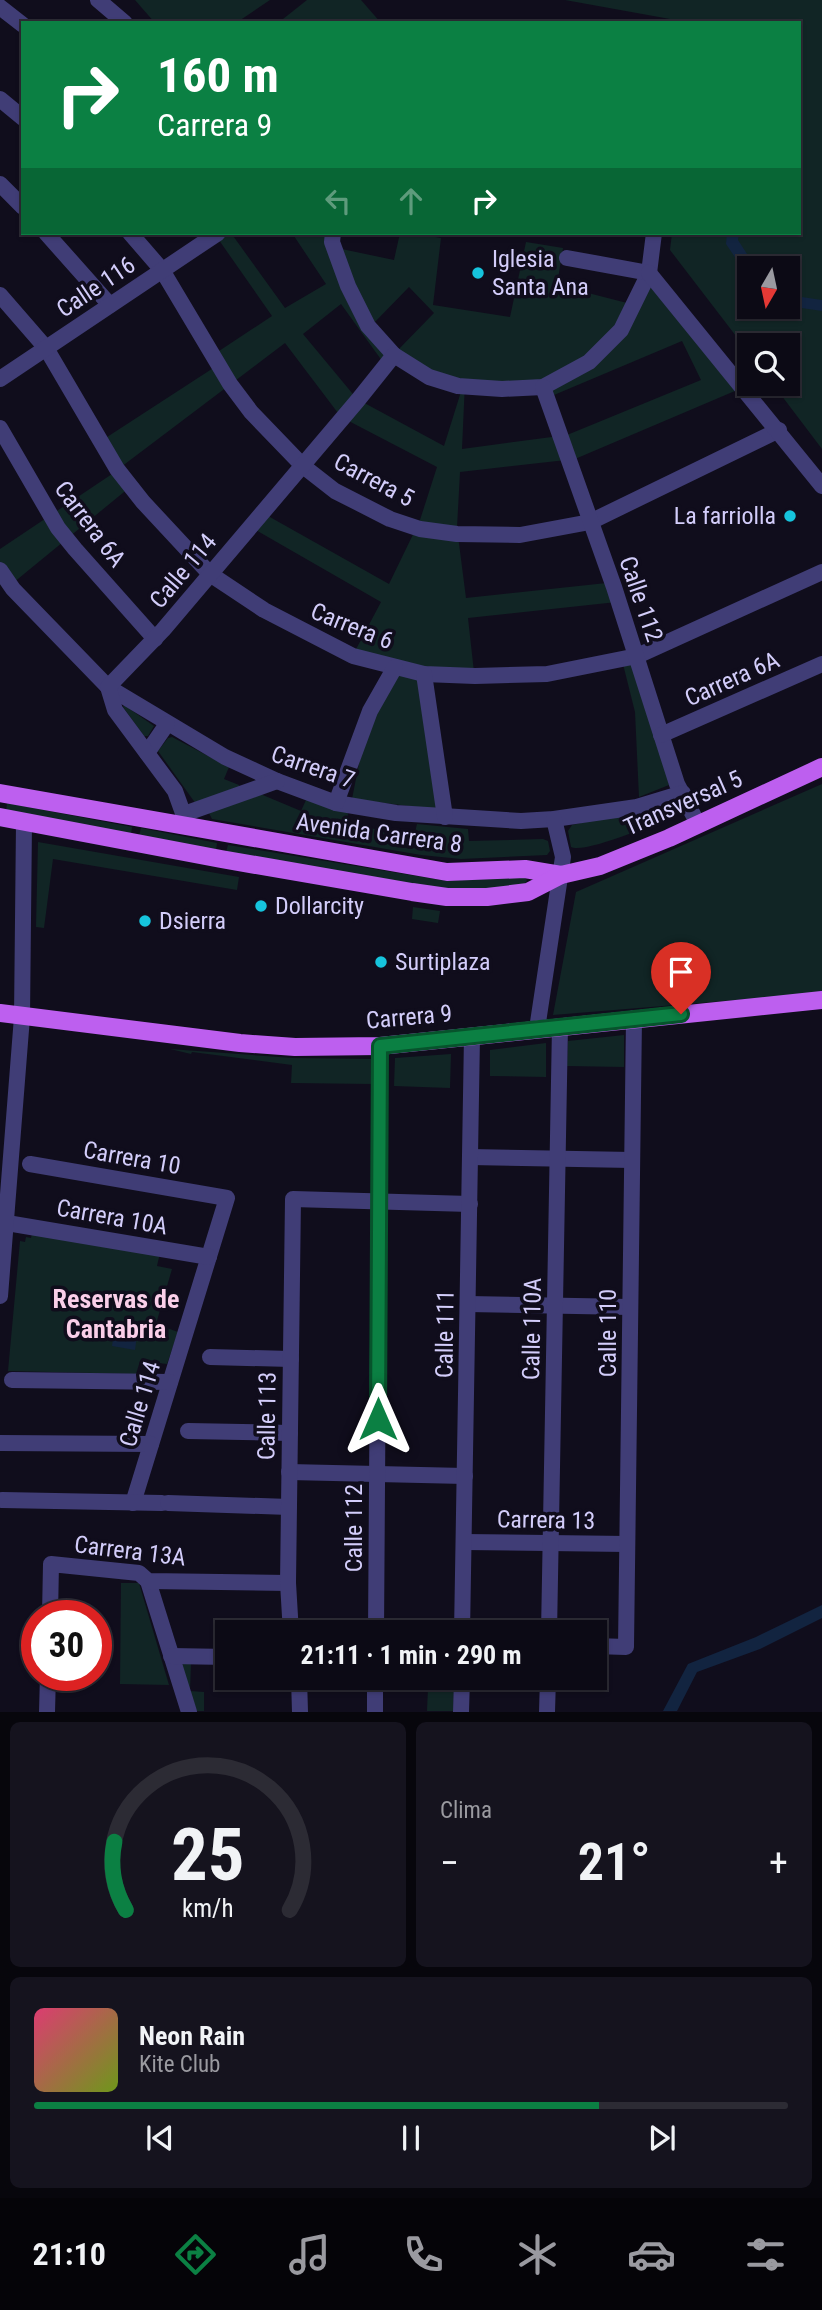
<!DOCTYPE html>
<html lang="es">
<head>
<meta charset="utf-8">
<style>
  body { margin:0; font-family:"Roboto Condensed",sans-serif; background:#15131e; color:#f1f3f6; height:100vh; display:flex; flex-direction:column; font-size:26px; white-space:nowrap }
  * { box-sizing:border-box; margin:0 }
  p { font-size:23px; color:#9a9aa0 }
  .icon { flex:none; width:38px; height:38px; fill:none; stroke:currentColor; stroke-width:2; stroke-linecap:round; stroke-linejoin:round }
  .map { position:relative; height:1712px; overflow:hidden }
  .drawer { display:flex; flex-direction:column; gap:10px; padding:10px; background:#07060c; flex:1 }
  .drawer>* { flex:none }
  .hud { position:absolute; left:21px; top:21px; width:780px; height:214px; border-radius:0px; box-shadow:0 2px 5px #0004,0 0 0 2px #2c2b34; background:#0b8043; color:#fff; overflow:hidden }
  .needle { width:46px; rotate:189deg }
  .tools { position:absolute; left:737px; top:256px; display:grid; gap:14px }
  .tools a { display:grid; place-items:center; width:63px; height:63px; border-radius:0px; background:#0c0a15; box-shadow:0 2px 5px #0004,0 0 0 2px #2c2b34; font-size:35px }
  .speed { position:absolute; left:21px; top:1600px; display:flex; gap:14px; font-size:35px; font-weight:700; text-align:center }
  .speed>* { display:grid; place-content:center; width:91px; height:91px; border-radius:50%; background:#0c0a15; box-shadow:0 2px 5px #0004,0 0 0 2px #2c2b34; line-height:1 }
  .speed .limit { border:10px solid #d22; background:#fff; color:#111 }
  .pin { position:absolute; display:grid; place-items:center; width:60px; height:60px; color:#fff; margin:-72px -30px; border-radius:50% 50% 50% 0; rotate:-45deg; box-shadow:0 0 7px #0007 }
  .pin .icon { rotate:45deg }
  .me { position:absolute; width:77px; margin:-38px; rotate:0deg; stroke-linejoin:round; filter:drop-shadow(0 0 5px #0008) }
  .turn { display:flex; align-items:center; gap:24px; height:147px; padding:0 21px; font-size:32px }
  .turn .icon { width:91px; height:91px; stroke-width:2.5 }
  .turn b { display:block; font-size:49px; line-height:60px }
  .lanes { display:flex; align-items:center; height:66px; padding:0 21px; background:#0003; justify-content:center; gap:35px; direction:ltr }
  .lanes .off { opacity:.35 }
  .big { font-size:52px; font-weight:700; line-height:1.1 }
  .drawer .widget { flex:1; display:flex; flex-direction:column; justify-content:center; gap:10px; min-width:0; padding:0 24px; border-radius:10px; background:#15131e }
  .drawer .dial { align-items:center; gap:0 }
  .dial svg { height:182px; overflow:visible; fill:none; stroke:#2c2b34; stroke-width:7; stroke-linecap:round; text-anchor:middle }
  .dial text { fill:#f1f3f6; stroke:none }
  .song { display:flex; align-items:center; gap:21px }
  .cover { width:84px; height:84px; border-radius:10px; background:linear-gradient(135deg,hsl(340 70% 55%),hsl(80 70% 35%)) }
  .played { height:7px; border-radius:4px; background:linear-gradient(90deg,#0b8043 75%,#2c2b34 75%) }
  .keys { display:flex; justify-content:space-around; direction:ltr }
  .heat { display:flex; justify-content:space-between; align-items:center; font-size:38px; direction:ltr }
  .drawer .tiles { flex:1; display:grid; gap:10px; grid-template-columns:1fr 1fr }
  .widget:last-child { grid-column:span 2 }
  .trip { position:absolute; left:215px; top:1620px; width:392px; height:70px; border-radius:0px; background:#0c0a15; box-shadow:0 2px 5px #0004,0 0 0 2px #2c2b34; font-weight:700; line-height:70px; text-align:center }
  .tab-bar { display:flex; height:112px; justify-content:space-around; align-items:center; background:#050408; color:#9a9aa0 }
  .tab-bar .icon { width:49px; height:49px }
  .tab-bar .on { color:#0b8043 }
  .tab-bar b { font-size:32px; color:#f1f3f6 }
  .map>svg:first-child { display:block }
  .green { fill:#112525; fill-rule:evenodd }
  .water { fill:#122440 }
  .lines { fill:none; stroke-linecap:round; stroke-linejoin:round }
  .street { stroke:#403d76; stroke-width:16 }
  .primary { stroke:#bd5fef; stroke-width:18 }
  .route-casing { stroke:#07532c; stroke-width:18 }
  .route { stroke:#0b8043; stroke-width:12 }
  .poi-dot { fill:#16c4dd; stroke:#100d1c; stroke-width:2.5 }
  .labels { text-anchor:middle; stroke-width:7; stroke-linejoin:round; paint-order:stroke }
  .poi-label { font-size:24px; fill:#d3cdfa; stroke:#100d1c; text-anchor:start }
  .street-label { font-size:24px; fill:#d3cdfa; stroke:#100d1c }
  .neighbourhood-label { font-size:26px; font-weight:bold; fill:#facfe9; stroke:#100d1c }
</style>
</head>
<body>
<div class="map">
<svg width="822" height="1712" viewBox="0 0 822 1712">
  <rect width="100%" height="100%" fill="#100d1c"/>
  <g class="green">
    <path d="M135 0H270L236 23H155Z"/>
    <path d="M307 0H361L381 23H278Z"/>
    <path d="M565 0H822V449L772 383H788V345H749V353L670 250 672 233H800V23H692ZM749 268H788V306H749Z"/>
    <path d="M214 233H231L285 308 326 284 292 233H335L337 248 394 260 400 233H413L441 238 433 305 510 317 526 242 563 248 557 285 631 304 652 266 749 385 575 459 460 472 457 528 466 598 616 582 626 601 468 618 474 672 430 671 449 811 352 799 370 708 387 664 354 653 381 602 249 526 261 512 389 584 420 520 437 467 341 417 285 343 121 467 135 483 13 583 0 563V549L121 468 104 439 221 363 216 353 272 316ZM409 287 434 313 396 352 372 325ZM341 304 385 365 396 352 433 373 464 382 444 446 357 399 303 334ZM682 341 701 380 567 435 462 449 465 382H550L554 395Z"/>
    <path d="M640 653 669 785 639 797 635 712 621 656Z"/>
    <path d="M124 705 154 726 148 736H144L123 707Z"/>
    <path d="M172 737 229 767 224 779 239 785 240 788 196 804 158 751 168 738Z"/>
    <path d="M822 784V993L553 1015 576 892Z"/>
    <path d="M258 793 301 811 306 800 348 812 347 824 414 836 417 824 468 829 469 841 543 839 548 841 550 851 547 855 461 859 421 855 212 819 209 813Z"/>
    <path d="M7 803 132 827 131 835 6 812Z"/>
    <path d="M669 804 678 808 676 816C657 823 585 854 571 847L568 831 572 825Z"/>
    <path d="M141 828 217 843 216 851 139 836Z"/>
    <path d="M38 842 239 877 237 890 53 859 44 928 36 927Z"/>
    <path d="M228 845 447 881 523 876 527 880 524 886 447 891 226 852Z"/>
    <path d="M413 907 440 911 438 923 412 919Z"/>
    <path d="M624 1035V1067L567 1066 568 1041Z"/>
    <path d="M546 1043V1077L490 1076V1050Z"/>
    <path d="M170 1049 293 1058 372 1059V1084L291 1083 292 1065 192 1052 191 1054Z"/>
    <path d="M451 1054 450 1088 394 1086 395 1058Z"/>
    <path d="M32 1233 160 1253 157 1266 172 1269 156 1324 178 1332 167 1364 140 1361 136 1374 8 1371 20 1241 25 1242 26 1237 31 1238Z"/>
    <path d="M121 1583H139L169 1685 120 1684Z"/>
    <path d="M180 1663H191L190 1691 204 1692V1711H197Z"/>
    <path d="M428 1688 454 1689 453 1711H427Z"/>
  </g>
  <g class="water">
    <path d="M727 233H739L738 240 756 268H749V278L726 244Z"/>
    <path d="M788 295 822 300V311L788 306Z"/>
    <path d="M115 1325 138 1328 135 1350 112 1346Z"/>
    <path d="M822 1605V1618L760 1649 697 1672 677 1711H663L688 1664 756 1637Z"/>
  </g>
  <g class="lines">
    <g class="street">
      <path d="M98 0 125 23"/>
      <path d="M0 7 23 25"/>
      <path d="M0 99 23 118"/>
      <path d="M0 184 23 207"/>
      <path d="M46 233 110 305"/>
      <path d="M130 233 162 270 230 384 251 412 303 466 335 491 390 519 420 529 457 534 520 535 590 522 779 430"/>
      <path d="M333 233 332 242 348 286 368 326 394 355 429 377 458 386 502 389 543 387 589 362 621 330 649 273 654 233"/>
      <path d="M567 258 649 273"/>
      <path d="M649 273 822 486"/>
      <path d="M0 295 46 348 117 469 143 502 210 574 264 610 353 656 424 674 475 676 547 674 637 656 822 572"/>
      <path d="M0 379 218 233"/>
      <path d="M543 387 614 587 677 784 698 824"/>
      <path d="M0 428 58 528 75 549 155 639"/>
      <path d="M0 570 13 589 108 687 225 757 277 781 336 803 396 813 521 821 554 819 637 807 683 793"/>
      <path d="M424 674 445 817"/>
      <path d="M661 735 822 664"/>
      <path d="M147 753 167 724"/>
      <path d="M336 803 370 711 395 667"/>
      <path d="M184 814 277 781"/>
      <path d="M188 827 175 791 115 710 108 687 163 630 358 400 394 355"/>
      <path d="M537 1029 563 857 554 819"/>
      <path d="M470 1157 632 1160"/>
      <path d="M30 1164 227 1198 133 1503"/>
      <path d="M7 1223 209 1257"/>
      <path d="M0 1296 22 1017 24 822"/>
      <path d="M468 1304 630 1307"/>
      <path d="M210 1357 291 1359"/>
      <path d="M12 1380 170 1382"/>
      <path d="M188 1431 290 1433"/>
      <path d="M1 1443 151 1444"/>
      <path d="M289 1472 465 1476"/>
      <path d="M2 1500 162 1503"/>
      <path d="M168 1503 289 1507"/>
      <path d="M464 1542 627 1544"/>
      <path d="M148 1581 189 1712"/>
      <path d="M50 1615 51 1564 139 1573 148 1581 288 1583"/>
      <path d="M291 1633 288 1583 293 1199 470 1204"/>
      <path d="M376 1633 380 1046"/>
      <path d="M462 1633 472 1036"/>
      <path d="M549 1633 560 1026"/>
      <path d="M595 1646 626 1647 634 1018"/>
      <path d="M171 1656 228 1657"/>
      <path d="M299 1678 300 1712"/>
      <path d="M47 1712 48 1675"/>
      <path d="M375 1712V1678"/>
      <path d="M461 1712 462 1678"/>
      <path d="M547 1712 548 1678"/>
    </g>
    <g class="primary">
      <path d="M0 793 447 872 525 869 561 875"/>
      <path d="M0 817 221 859 412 892 447 897H487L528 892 561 875 600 866 669 838 822 767"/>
      <path d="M0 1013 240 1043 295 1047 380 1046 822 1000"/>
    </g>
  </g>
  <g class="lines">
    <defs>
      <path id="route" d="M378 1419 380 1046 681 1014"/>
    </defs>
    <use href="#route" class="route-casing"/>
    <use href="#route" class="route"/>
  </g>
  <g class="poi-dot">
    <circle cx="478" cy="273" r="7"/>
    <circle cx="790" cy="516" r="7"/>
    <circle cx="261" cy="906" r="7"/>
    <circle cx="145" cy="921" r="7"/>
    <circle cx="381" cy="962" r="7"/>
  </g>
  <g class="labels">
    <g class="poi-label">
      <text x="492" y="267">Iglesia<tspan x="492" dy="28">Santa Ana</tspan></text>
      <text x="776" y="524" text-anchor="end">La farriolla</text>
      <text x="275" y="914">Dollarcity</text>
      <text x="159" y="929">Dsierra</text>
      <text x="395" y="970">Surtiplaza</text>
    </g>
    <g class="street-label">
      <text transform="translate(96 287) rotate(-34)" y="8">Calle 116</text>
      <text transform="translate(374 480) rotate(28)" y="8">Carrera 5</text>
      <text transform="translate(90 524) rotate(53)" y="8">Carrera 6A</text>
      <text transform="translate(183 571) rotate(-50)" y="8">Calle 114</text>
      <text transform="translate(641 599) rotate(71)" y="8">Calle 112</text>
      <text transform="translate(352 626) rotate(22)" y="8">Carrera 6</text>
      <text transform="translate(732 679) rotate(-24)" y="8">Carrera 6A</text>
      <text transform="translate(313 767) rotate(19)" y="8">Carrera 7</text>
      <text transform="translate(683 803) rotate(-24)" y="8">Transversal 5</text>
      <text transform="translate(379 833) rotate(8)" y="8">Avenida Carrera 8</text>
      <text transform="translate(409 1017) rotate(-5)" y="8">Carrera 9</text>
      <text transform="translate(132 1158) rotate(10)" y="8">Carrera 10</text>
      <text transform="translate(112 1217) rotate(10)" y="8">Carrera 10A</text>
      <text transform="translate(532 1329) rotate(-89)" y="8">Calle 110A</text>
      <text transform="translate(608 1333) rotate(-90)" y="8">Calle 110</text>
      <text transform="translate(445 1334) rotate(-89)" y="8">Calle 111</text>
      <text transform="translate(140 1404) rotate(-73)" y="8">Calle 114</text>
      <text transform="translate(267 1416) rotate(-89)" y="8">Calle 113</text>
      <text transform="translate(546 1520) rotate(1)" y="8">Carrera 13</text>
      <text transform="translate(354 1528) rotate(-90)" y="8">Calle 112</text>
      <text transform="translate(130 1551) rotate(7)" y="8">Carrera 13A</text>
    </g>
    <g class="neighbourhood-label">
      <text x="116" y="1308">Reservas de<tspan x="116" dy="30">Cantabria</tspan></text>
    </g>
  </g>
</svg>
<div class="tools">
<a><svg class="needle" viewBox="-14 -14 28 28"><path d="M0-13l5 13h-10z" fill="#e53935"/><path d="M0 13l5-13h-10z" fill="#9a9aa0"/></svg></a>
<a><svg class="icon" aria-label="search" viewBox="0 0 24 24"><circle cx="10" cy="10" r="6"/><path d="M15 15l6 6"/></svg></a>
</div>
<div class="speed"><div class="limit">30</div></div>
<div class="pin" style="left:681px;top:1014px;background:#d93025"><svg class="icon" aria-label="arrive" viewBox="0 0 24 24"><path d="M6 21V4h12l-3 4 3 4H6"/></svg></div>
<svg class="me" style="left:378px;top:1419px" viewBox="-20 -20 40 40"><path d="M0-17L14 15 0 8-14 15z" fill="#0b8043" stroke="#fff" stroke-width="4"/></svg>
<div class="trip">21:11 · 1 min · 290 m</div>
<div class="hud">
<div class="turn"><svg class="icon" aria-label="right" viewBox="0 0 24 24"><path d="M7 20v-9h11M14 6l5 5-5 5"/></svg><div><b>160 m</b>Carrera 9</div></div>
<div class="lanes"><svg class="icon off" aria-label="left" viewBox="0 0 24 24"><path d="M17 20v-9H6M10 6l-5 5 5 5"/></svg><svg class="icon off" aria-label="ahead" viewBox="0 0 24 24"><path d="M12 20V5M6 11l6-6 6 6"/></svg><svg class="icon" aria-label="right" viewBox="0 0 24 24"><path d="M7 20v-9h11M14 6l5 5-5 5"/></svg></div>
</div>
</div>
<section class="drawer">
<div class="tiles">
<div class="widget dial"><svg viewBox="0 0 100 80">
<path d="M14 69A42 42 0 1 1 86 69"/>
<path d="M14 69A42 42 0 0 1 9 39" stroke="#0b8043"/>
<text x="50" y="56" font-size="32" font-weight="700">25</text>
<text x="50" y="72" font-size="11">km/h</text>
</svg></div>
<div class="widget"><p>Clima</p>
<div class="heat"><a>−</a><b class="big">21°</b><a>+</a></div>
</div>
<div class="widget">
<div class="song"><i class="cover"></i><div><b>Neon Rain</b><p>Kite Club</p></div></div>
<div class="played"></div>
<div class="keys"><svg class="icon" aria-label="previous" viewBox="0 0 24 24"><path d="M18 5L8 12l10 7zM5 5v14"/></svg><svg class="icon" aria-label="pause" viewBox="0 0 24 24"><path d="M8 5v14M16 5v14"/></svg><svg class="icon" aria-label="next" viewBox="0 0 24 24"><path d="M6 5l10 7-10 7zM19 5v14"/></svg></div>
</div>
</div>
</section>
<nav class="tab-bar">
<b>21:10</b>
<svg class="icon on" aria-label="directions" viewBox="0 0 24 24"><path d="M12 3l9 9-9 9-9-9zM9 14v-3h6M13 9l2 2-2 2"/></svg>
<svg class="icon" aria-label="music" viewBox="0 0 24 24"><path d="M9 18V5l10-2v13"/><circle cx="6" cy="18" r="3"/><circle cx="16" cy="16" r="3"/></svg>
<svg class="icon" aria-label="phone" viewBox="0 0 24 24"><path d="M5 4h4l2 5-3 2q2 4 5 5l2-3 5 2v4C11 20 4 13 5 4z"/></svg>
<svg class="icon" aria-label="climate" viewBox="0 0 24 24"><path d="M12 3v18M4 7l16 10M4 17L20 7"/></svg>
<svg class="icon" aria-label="car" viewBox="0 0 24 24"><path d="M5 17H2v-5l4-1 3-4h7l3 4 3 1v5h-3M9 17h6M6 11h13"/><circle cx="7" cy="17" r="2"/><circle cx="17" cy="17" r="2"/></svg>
<svg class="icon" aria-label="filters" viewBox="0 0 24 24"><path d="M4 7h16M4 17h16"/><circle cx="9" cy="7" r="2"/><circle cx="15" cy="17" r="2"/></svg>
</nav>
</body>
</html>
